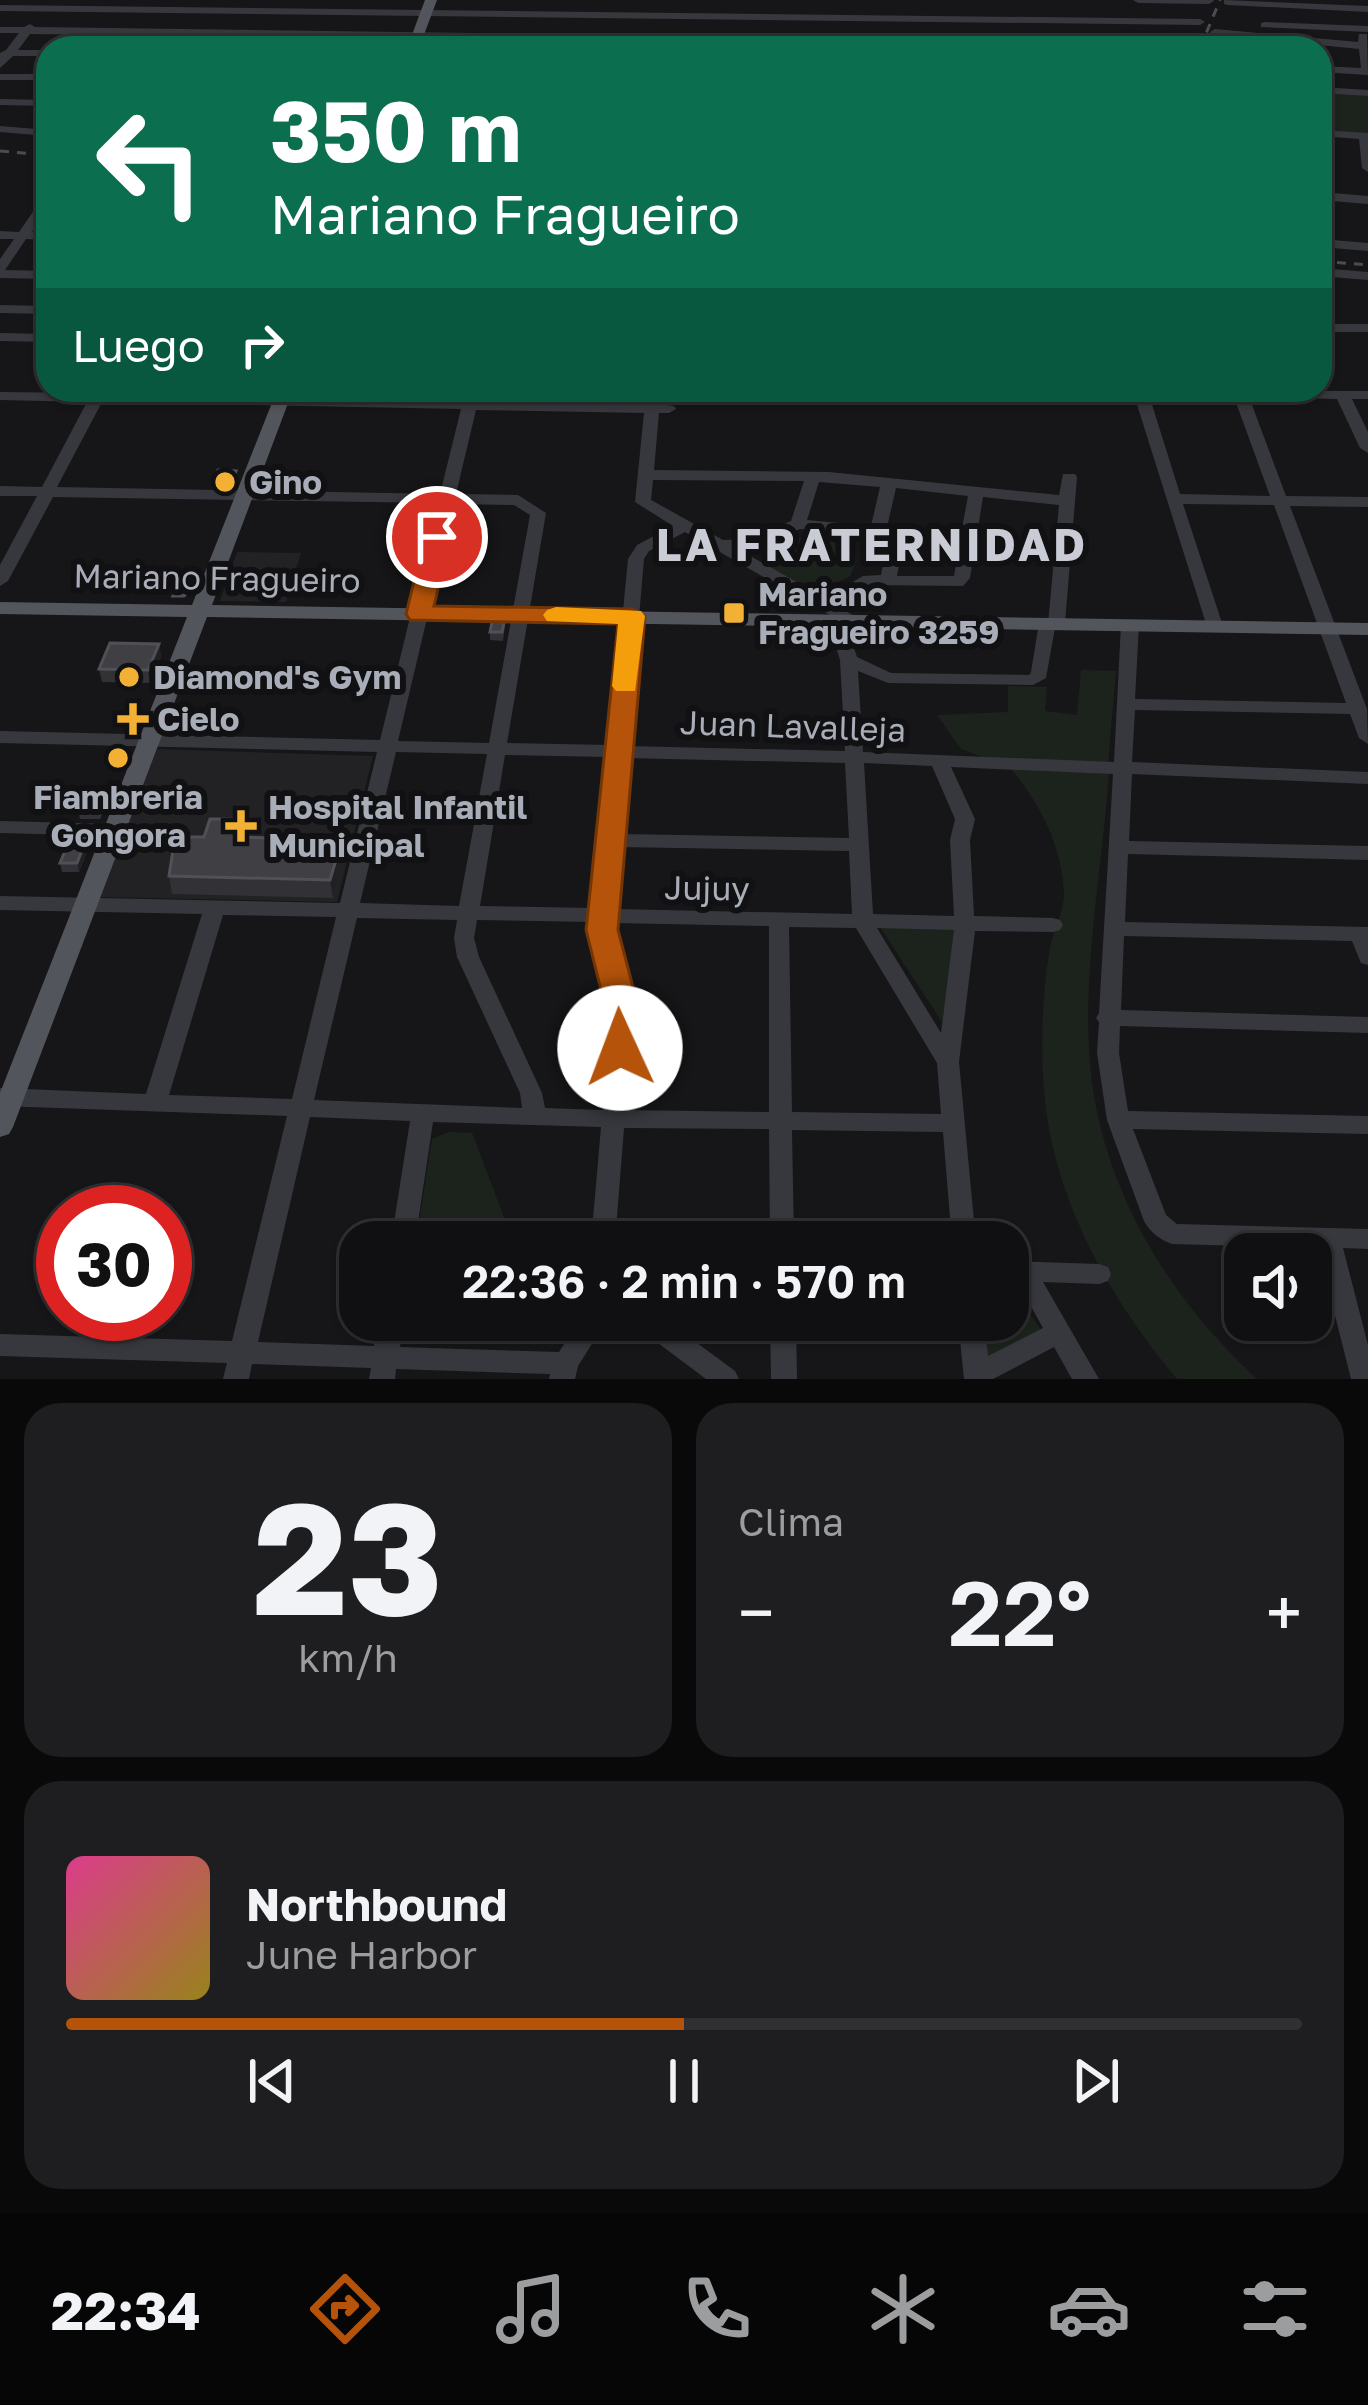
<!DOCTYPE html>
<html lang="es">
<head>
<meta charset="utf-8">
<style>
  body { margin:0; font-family:"Golos Text",sans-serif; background:#1e1e20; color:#f1f3f6; height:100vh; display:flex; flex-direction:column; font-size:45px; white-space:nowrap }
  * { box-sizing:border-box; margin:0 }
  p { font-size:39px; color:#9c9d9f }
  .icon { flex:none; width:66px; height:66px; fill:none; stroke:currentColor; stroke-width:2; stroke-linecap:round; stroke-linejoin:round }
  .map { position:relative; height:1379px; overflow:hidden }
  .drawer { display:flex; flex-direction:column; gap:24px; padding:24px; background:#09090a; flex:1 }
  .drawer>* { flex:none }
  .guide { position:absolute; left:36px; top:36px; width:1296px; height:366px; border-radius:36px; box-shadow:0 3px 9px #0004,0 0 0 3px #303032; background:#0b6e4f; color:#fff; overflow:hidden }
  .buttons { position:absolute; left:1224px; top:1233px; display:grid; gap:24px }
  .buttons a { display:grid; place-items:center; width:108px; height:108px; border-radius:24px; background:#101012; box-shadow:0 3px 9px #0004,0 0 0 3px #303032; font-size:60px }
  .speed { position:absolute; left:36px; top:1185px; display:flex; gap:24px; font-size:60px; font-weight:700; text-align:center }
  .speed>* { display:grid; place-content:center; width:156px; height:156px; border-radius:50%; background:#101012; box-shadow:0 3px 9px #0004,0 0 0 3px #303032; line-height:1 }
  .speed .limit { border:18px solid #d22; background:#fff; color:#111 }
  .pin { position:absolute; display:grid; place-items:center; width:102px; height:102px; color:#fff; margin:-51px; border:6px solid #fff; border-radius:50%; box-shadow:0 3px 12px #0007 }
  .me { position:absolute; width:132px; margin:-66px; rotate:358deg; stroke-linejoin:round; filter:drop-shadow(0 0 9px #0008) }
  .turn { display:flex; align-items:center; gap:42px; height:252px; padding:0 36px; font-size:54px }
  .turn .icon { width:156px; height:156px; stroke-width:2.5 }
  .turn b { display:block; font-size:84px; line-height:102px }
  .then { display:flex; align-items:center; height:114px; padding:0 36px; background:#0003; gap:24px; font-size:45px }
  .big { font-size:90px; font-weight:600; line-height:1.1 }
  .drawer .widget { flex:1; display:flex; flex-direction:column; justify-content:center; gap:18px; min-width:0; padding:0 42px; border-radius:36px; background:#1e1e20 }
  .drawer .dial { align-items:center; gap:0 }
  .dial b { font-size:156px; line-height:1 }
  .song { display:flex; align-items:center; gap:36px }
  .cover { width:144px; height:144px; border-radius:18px; background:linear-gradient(135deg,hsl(330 70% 55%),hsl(50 70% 35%)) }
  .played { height:12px; border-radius:6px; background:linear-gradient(90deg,#b45309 50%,#303032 50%) }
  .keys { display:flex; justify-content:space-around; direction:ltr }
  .heat { display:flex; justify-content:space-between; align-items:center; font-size:66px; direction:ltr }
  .drawer .tiles { flex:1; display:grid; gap:24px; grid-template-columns:1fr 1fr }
  .widget:last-child { grid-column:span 2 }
  .trip { position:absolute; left:339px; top:1221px; width:690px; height:120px; border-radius:36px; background:#101012; box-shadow:0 3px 9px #0004,0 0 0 3px #303032; font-weight:600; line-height:120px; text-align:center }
  .dock { display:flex; height:192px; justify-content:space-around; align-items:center; background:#060607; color:#9c9d9f }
  .dock .icon { width:84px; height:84px }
  .dock .active { color:#b45309 }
  .dock b { font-size:54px; color:#f1f3f6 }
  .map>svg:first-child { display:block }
  .built { fill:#222225 }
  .green { fill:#1c231d }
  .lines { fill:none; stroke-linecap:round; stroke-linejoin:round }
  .minor { fill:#37383d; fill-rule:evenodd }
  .major { fill:#53555c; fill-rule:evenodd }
  .rail { stroke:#4a4c52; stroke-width:3; stroke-dasharray:9 8; stroke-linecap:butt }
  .wall { fill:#323236 }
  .shaded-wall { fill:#212124 }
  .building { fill:#3f3f44; stroke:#4f5156; stroke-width:3 }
  .route { fill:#b45309; stroke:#753606; stroke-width:3 }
  .slow { fill:#f59e0b }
  .poi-dot { fill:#f2b134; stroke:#111113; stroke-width:4.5 }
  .labels { text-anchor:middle; stroke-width:12; stroke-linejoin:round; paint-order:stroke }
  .poi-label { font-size:33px; font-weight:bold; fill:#a8adb8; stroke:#111113; text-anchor:start }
  .street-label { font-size:33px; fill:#a8adb8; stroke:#111113 }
  .district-label { font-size:45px; font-weight:bold; letter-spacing:3px; fill:#c9ccd4; stroke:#111113 }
</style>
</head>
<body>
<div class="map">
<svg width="1368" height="1379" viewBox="0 0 1368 1379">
  <rect width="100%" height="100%" fill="#161618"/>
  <g class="built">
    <path d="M237 552 301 553 286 602 220 601Z"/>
    <path d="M157 749 373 756 337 902 99 897Z"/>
  </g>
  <g class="green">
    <path d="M1321 93 1368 96V135L1326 132Z"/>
    <path d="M818 535 853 551 857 560 850 576C817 595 793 584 764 565L763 557 776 542Z"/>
    <path d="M1081 670 1116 671 1108 764 985 758 961 749 937 715 1008 712V686L1047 687 1045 711 1077 715Z"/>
    <path d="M1009 767 1109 773C1102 874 1077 996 1094 1096 1113 1206 1175 1304 1257 1379H1177C1112 1302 1055 1202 1045 1100 1040 1053 1042 1000 1049 953 1052 933 1065 911 1064 891 1062 846 1038 799 1009 767Z"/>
    <path d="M880 927 958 930 942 1022Z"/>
    <path d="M449 1132 472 1133 507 1225H485L489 1242H416L432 1139Z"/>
    <path d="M1008 1283 1041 1330 986 1358 982 1320H1008Z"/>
  </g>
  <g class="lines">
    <g class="minor">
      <path d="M1133 0H1213L1214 1 1209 4 1138 3Z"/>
      <path d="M1224 0 1368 6V12L1228 5 1224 4Z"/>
      <path d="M0 5 1200 19 1205 22 1200 25 0 11Z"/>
      <path d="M1265 22 1368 26V32L1261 27V23Z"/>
      <path d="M30 24 35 27 1207 43 1212 46 1118 48 283 37 307 48C298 48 291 44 283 44 276 43 259 48 250 48L283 37 30 34 18 50H48V56H13L0 68V53L6 50 19 33H0V27H24Z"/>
      <path d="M1215 29 1358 42 1359 34H1367L1368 75 1320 72V66L1361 68 1359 49 1211 34 1210 32Z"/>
      <rect x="0" y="74" width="48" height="6"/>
      <path d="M1320 87 1368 90V96L1320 93Z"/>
      <path d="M0 99 48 100V106L0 105Z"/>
      <path d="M0 126 48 130V136L0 132Z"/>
      <path d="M1320 130 1368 133V172L1362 168 1359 139 1320 136Z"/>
      <path d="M1320 192 1368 196V204L1320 200Z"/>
      <path d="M48 195V208L32 232H48V240L26 239 5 270 48 271V279L0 278V259L14 239H0V231L19 232 44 196Z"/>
      <path d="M1320 239 1368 243V251L1320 247Z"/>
      <path d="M1320 268 1368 272V280L1320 276Z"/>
      <path d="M0 305 48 306V314L0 313Z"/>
      <rect x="1320" y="324" width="48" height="8"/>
      <path d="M0 333 48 334V342L0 341Z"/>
      <path d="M94 390H108L106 394 463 401 466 390H480L478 401 645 404 647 390H661L660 404 674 406 676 409 669 413H659L654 470 829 472 1059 495 1063 474H1075L1077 477 1065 623 1055 628 1046 678 1033 685 888 683 858 671 863 752 1114 762 1121 624 1124 620H1136L1139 624 1135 699 1346 703 1274 505 1183 504 1223 626 1220 630H1208L1134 395 1108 394 1101 390 1368 391V399H1352L1368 432V453L1360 448 1337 399 1249 397 1286 496 1368 497V507L1290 506 1367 709 1368 744 1359 738 1350 714 1135 710 1132 762 1368 772V784L1132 774 1129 841 1368 846V860L1128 854 1125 922 1368 927V965L1361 963 1352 941 1124 936 1121 1010 1368 1017V1033L1120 1026 1119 1053 1128 1111 1368 1116V1134L1133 1129 1166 1215 1177 1224 1368 1229V1249L1343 1248 1368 1345V1379H1351L1318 1248 1172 1244C1160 1240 1150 1232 1144 1221L1107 1120 1097 1053 1099 1022 1096 1018 1099 1013 1113 774 951 767 975 819 970 840 974 916 1053 918 1060 920 1063 925 1060 930 1053 932 975 931 959 1062 976 1242H952L943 1132 792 1130 794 1242H770L769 1129 624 1128 615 1242H591L601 1127 433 1122 415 1242H391L410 1121 310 1117 258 1342 374 1346 378 1320H404L400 1347 559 1352 580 1320H607L578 1366 575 1379H549L550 1374 396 1369 395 1379H369L371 1368 252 1364 249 1379H223L227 1363 0 1356V1334L232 1341 287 1116 0 1106V1088L146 1094 202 914 0 910V896L340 903 377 752 0 743V731L380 740 438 503 53 497 8 581 0 586V565L37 496H0V486L42 487 87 402 0 400V392L92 393ZM1149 395 1234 397 1270 496 1180 494ZM102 402 461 409 440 494 57 487ZM476 410 644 413 635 502 673 526 637 545 628 559 610 745 507 743 546 513 518 495 456 494ZM653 480 804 481 791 521 746 539 723 540 651 500ZM819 482 880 487 871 526 807 520ZM896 488 968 496 961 534 887 527ZM983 497 1059 505 1048 624 1038 629 1031 672 1029 675 891 673 857 657 846 623H855L858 619 837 605 872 585 963 586 970 578ZM454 504 514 505 530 515 489 743 398 741ZM800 529 888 537 881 575 863 576 825 598 738 549 754 547ZM685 532 830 615 827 619 840 660 845 751 628 746 644 559 649 551ZM904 538 960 543 954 576H897ZM396 752 487 754 459 906 360 903ZM505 755 608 757 594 908 480 906ZM627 758 845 763 849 838 621 834ZM864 763 932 766 955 819 950 840 954 916 873 914ZM620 847 849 851 852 914 614 909ZM223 915 336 917 292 1099 169 1095ZM357 918 457 920 454 938 457 957 520 1093 522 1108 314 1100ZM477 920 592 922 611 1013 603 1110 545 1108 542 1093 479 957 474 938ZM613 923 769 926V1112L625 1110 633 1013ZM789 927 856 928 937 1063 941 1114 792 1112ZM877 928 954 930 941 1033Z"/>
      <path d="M0 821 114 824 124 830 114 836 0 833Z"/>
      <path d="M1008 1261 1099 1264 1108 1267 1111 1274 1108 1281 1099 1284 1043 1282 1099 1379H1072L1054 1347 993 1379H964L958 1320H984L988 1356 1043 1328 1017 1281H1008Z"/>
      <path d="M634 1320H666L735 1371 739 1379H706L638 1328Z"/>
      <path d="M770 1320H796L797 1379H771Z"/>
    </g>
    <g class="major">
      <path d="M425 0H437L419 48H407Z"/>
      <path d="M277 390H293L212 605 1368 623V635L207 617 13 1127 9 1134 0 1137V1093L187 617 0 614V602L192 605Z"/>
    </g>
    <g class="rail">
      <path d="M1200 48 1220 0"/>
      <path d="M0 151 48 155"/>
      <path d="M1320 261 1368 265"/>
    </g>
  </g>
  <g class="wall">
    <path d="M236 471 237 479 235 484 216 485 215 477Z"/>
    <path d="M505 626 503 641 490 640V632Z"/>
    <path d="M159 644 161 657 150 683 102 682 99 669Z"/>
    <path d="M78 810 104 811 100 819H80Z"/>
    <path d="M240 819 243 837 342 840 344 858 333 898 172 894 169 876 204 837Z"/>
    <path d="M91 841 79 872H62L60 863Z"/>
  </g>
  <g class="shaded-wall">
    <path d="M159 644 161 657 150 683 148 670Z"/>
    <path d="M240 819 243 837H235Z"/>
    <path d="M89 832 91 841 79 872 77 863Z"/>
    <path d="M342 840 344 858 333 898 330 880Z"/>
  </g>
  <g class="building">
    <path d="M218 470 236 471 234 476 215 477Z"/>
    <path d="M177 587H192L184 596H173Z"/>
    <path d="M493 617 505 618 502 632H490Z"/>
    <path d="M110 643 159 644 148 670 99 669Z"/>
    <path d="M81 802H102L98 810H78Z"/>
    <path d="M210 819H240L235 837 342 840 330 880 169 876 173 850H178L183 837H204Z"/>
    <path d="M73 832H89L77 863H60Z"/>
  </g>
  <path class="route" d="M437 529 450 537 434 606 632 609 645 616 618 930 638 1006 636 1048 631 1057 620 1061 608 1057 603 1048 605 1006 586 930 618 624 410 620 406 614 425 537Z"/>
  <path class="slow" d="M556 607 641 611 645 616 635 691H616L612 686 618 624 547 621 543 615 547 610Z"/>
  <g class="poi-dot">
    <circle cx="225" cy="482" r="12"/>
    <rect x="722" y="601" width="24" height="24" rx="6"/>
    <circle cx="129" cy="677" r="12"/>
    <path d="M127 701h12v12h12v12h-12v12h-12v-12h-12v-12h12z"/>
    <circle cx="118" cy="758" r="12"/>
    <path d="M235 808h12v12h12v12h-12v12h-12v-12h-12v-12h12z"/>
  </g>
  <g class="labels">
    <g class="poi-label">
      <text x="249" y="494">Gino</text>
      <text x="758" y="606">Mariano<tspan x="758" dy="38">Fragueiro 3259</tspan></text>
      <text x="153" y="689">Diamond's Gym</text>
      <text x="157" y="731">Cielo</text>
      <text x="118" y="809" text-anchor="middle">Fiambreria<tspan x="118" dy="38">Gongora</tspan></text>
      <text x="268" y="819">Hospital Infantil<tspan x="268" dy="38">Municipal</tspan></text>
    </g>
    <g class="street-label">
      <text transform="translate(217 578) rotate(1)" y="12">Mariano Fragueiro</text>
      <text transform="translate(793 726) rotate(2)" y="12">Juan Lavalleja</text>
      <text transform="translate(707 888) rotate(1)" y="12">Jujuy</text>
    </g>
    <g class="district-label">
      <text x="872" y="561">LA FRATERNIDAD</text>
    </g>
  </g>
</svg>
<div class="buttons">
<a><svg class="icon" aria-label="sound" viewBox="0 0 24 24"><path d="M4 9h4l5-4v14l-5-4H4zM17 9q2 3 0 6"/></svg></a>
</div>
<div class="speed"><div class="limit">30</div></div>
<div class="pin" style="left:437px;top:537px;background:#d93025"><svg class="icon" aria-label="arrive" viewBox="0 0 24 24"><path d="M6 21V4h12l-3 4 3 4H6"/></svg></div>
<svg class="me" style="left:620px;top:1048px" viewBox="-20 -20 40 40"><circle r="19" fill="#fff"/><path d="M0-13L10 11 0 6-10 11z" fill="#b45309"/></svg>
<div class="trip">22:36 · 2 min · 570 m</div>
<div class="guide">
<div class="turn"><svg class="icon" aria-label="left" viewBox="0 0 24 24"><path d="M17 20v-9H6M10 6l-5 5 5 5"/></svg><div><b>350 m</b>Mariano Fragueiro</div></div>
<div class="then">Luego<svg class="icon" aria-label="right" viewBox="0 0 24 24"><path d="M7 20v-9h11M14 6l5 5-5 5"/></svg></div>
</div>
</div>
<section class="drawer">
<div class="tiles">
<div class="widget dial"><b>23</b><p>km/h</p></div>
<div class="widget"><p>Clima</p>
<div class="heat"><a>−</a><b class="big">22°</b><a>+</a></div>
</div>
<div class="widget">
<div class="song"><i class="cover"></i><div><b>Northbound</b><p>June Harbor</p></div></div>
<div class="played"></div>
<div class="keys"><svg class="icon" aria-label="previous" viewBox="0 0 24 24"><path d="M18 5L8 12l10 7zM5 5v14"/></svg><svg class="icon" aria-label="pause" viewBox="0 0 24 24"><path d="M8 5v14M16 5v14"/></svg><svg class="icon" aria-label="next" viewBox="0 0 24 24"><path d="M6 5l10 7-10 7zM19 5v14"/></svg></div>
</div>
</div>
</section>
<nav class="dock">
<b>22:34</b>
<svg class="icon active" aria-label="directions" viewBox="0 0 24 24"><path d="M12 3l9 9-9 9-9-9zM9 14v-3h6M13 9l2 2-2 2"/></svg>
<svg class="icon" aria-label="music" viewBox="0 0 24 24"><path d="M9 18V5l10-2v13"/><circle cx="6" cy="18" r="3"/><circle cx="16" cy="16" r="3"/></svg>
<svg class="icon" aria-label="phone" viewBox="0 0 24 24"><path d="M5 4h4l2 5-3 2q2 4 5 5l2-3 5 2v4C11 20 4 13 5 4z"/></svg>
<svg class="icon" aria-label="climate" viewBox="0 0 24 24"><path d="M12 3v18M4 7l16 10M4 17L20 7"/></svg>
<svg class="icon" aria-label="car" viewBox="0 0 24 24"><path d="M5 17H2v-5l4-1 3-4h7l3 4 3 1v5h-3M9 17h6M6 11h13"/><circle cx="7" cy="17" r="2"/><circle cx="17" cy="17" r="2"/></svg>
<svg class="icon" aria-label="filters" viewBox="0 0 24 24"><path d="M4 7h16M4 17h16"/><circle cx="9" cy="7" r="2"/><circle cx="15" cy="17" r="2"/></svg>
</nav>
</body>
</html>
